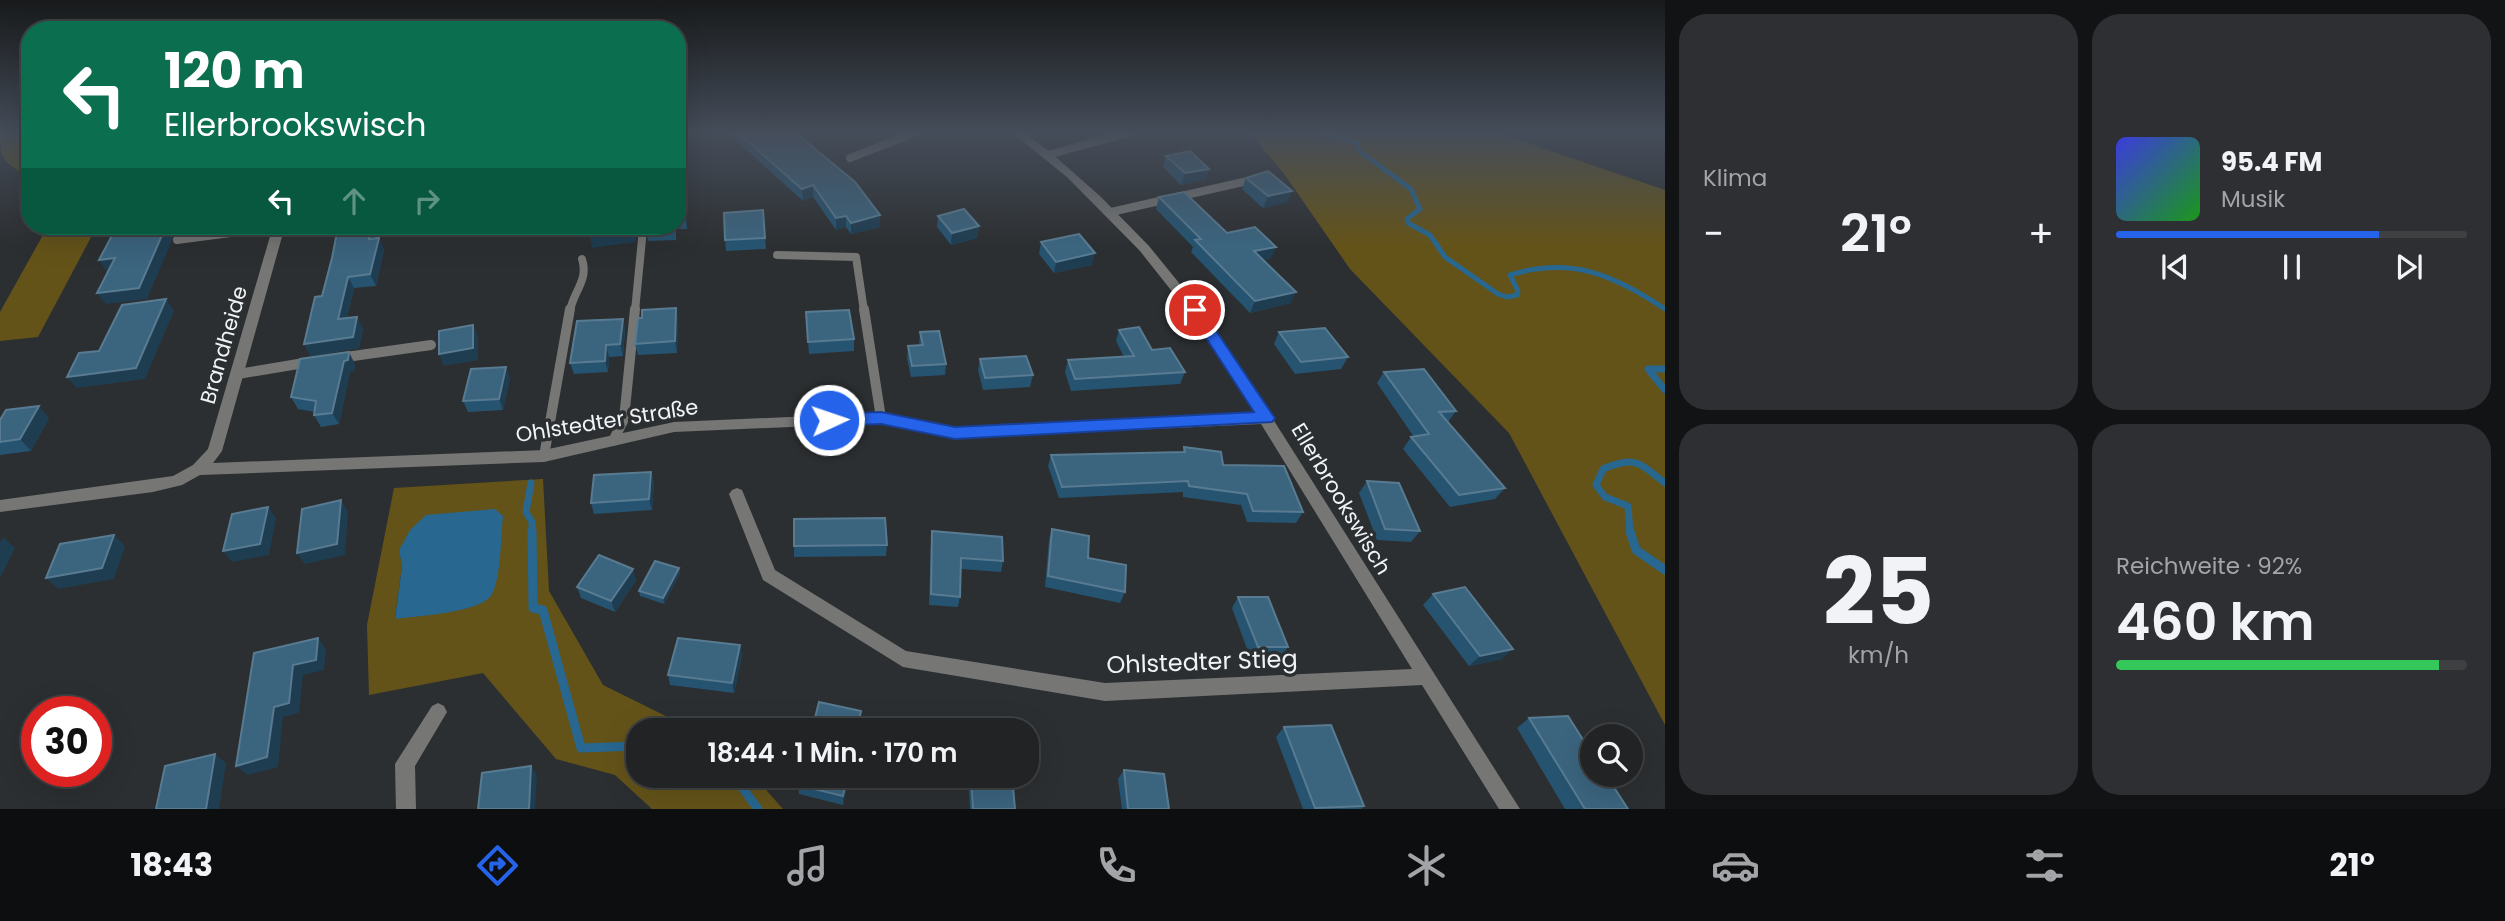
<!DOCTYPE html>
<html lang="de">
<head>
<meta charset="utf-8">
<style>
  body { margin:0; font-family:Poppins,sans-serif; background:#2d2f32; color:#f1f3f6; height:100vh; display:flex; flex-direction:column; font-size:26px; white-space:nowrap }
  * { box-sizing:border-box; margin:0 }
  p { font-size:23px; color:#a2a4a7 }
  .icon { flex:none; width:38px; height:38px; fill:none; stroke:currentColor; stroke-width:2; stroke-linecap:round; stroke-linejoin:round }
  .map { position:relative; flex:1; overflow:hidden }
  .drawer { display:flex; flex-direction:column; gap:14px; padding:14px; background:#121314; width:840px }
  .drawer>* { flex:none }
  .hud { position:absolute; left:21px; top:21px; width:665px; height:214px; border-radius:28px; box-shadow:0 7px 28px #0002,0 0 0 2px #3e4042; background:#0b6e4f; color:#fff; overflow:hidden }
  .fabs { position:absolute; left:1580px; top:724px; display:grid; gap:14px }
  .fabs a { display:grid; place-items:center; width:63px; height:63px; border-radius:50%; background:#212325; box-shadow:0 7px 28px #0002,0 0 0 2px #3e4042; font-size:35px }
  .speed { position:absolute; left:21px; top:696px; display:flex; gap:14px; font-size:35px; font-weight:700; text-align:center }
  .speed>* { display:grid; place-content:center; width:91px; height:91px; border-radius:50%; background:#212325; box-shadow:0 7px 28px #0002,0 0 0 2px #3e4042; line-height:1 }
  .speed .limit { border:10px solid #d22; background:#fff; color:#111 }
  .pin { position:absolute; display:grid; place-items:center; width:60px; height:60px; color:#fff; margin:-30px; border:4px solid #fff; border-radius:50%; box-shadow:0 2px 7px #0007 }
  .me { position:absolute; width:77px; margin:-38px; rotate:87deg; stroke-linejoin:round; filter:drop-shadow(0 0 5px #0008) }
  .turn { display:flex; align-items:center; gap:24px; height:147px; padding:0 28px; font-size:32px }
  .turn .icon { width:91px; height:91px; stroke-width:2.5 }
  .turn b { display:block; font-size:49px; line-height:60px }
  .lanes { display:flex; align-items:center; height:66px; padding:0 28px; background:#0003; justify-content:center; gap:35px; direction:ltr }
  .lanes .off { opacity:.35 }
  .big { font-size:52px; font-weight:600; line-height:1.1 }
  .drawer .widget { flex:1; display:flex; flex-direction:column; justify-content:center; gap:10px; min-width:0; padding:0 24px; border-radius:28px; background:#2d2f32 }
  .drawer .dial { align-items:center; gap:0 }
  .dial b { font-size:91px; line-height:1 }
  .song { display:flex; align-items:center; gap:21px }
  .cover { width:84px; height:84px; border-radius:10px; background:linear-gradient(135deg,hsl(240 70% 55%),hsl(120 70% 35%)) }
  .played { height:7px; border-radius:4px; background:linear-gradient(90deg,#2563eb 75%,#3e4042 75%) }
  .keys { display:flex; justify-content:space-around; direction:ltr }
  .heat { display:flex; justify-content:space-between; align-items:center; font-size:38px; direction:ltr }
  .charge { height:10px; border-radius:5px; background:linear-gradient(90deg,#34c759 92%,#3e4042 0) }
  .drawer .tiles { flex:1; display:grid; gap:14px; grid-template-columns:repeat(2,1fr) }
  .trip { position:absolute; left:626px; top:718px; width:413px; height:70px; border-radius:28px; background:#212325; box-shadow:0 7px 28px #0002,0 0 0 2px #3e4042; font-weight:600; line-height:70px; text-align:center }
  .tabs { display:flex; height:112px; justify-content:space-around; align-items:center; background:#0d0e0f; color:#a2a4a7 }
  .tabs .icon { width:49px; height:49px }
  .tabs .current { color:#2563eb }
  .tabs b { font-size:32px; color:#f1f3f6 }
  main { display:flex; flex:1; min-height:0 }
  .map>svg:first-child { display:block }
  .green { fill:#645319; fill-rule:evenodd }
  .water { fill:#276790 }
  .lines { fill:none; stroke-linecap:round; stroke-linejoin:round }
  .stream-far2 { stroke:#276790; stroke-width:5 }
  .stream-far1 { stroke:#276790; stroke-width:7 }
  .stream { stroke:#276790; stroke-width:9 }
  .lane-far1 { stroke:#767674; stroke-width:8 }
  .lane { stroke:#767674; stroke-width:10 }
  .street { fill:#767674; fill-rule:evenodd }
  .wall { fill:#255370 }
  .shaded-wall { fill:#1f3d51 }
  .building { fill:#3b647e; stroke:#587b91; stroke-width:2 }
  .route { fill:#2563eb; stroke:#184099; stroke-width:2 }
  .labels { text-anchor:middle; stroke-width:7; stroke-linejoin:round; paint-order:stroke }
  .street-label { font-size:21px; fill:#f1f3f5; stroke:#2c2f31 }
  .near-street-label { font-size:24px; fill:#f1f3f5; stroke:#2c2f31 }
</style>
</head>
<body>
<main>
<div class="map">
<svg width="1665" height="809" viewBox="0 0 1665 809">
  <rect width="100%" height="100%" fill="#2c2f31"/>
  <g class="green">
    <path d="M0 133H30V178C6 162 0 163 0 133Z"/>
    <path d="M1250 133H1498L1665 190V725L1509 433 1350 269 1285 175Z"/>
    <path d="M48 226H97L38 337 0 341V312Z"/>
    <path d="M543 479 549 591 603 685 694 730H639V775H753L783 809H652L615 775 556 759 483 673 369 695 367 625 394 488ZM399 549 468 608 395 618 402 566Z"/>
  </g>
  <path class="water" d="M495 509 503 516C501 534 501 584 490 597 476 613 416 616 395 619L402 566 399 550 410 530 426 515Z"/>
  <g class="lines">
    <path class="stream-far2" d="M1321 133 1357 143 1358 150 1411 189 1420 209 1407 219 1408 223 1430 235 1445 257 1498 294 1507 297 1517 295 1518 291 1510 275C1571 256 1614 275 1665 309"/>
    <g class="stream-far1">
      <path d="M1665 369H1648L1665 390"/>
      <path d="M531 483 526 512 532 522V533"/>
      <path d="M1630 533 1628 506 1605 497 1596 485 1603 469C1636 455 1639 463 1665 483"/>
    </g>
    <g class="stream">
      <path d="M532 531 533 608 543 610 581 748 639 746"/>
      <path d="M1630 531 1636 550 1665 570"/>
      <path d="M733 775 758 809"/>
    </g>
    <g class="lane-far1">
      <path d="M1047 155 1128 133"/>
      <path d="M850 158 914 133"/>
      <path d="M1111 212 1243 182"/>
      <path d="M177 240 278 227"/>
      <path d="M777 255 856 257 864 311"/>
      <path d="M570 311C573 292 589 280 582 259"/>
      <path d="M635 311 643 229"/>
    </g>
    <g class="lane">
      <path d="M864 309 881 418"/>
      <path d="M339 358 431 345"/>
      <path d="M238 374 310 362"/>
      <path d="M613 441 624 419 635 309"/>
      <path d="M544 456 570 309"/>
    </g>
    <g class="street">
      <path d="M1013 133H1024L1049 151 1101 197 1149 246 1214 326 1520 809H1499L1422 685 1105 701 903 667 763 580 729 494 732 490 737 488 742 490 775 570 906 651 1105 683 1412 669 1261 424 955 438 881 423 674 432 544 462 200 475 182 485 153 492 0 512V500L173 476 193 465 208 449 273 226H285L222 451 213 463 544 450 674 422 881 413 955 428 1255 413 1204 332 1140 251 1068 178Z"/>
      <path d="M438 703 444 706 447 712 415 766 416 809H396L395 764 432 706Z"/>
    </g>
  </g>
  <g class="wall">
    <path d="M731 133H796L880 215V227L851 234 846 227 836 230 813 197 803 201 732 137Z"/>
    <path d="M1166 156 1209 169 1205 180 1181 185 1163 167Z"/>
    <path d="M1246 178 1287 202 1263 208 1242 189Z"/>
    <path d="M1159 197 1271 258 1263 260 1291 303 1250 313 1191 252 1193 247 1156 209Z"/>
    <path d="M677 200H685L686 211 687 229H676V240L648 241 646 226H677Z"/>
    <path d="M763 210 766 249 726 251 725 240Z"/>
    <path d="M938 216 979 226 977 238 951 245 937 227Z"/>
    <path d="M380 226 377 238H379L384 250 376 286 354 288 347 318 363 329 359 348 311 356 304 344 322 296 336 240Z"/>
    <path d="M1041 242 1092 265 1054 273 1039 254Z"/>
    <path d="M676 308 678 320 677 353 638 355 635 344 642 318Z"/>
    <path d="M806 312 854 339V351L809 354Z"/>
    <path d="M623 319 625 330 623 356 609 357 608 372 574 374 570 363Z"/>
    <path d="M1119 330 1185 372 1180 384 1071 391 1065 372 1068 360 1124 357 1116 341Z"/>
    <path d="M920 332 946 364 945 375 911 377 907 358 908 346 919 345Z"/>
    <path d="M1279 332 1348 357 1341 369 1295 374 1274 344Z"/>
    <path d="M980 359 1033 375 1030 387 983 390 978 370Z"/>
    <path d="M355 364 354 372H350L339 424 321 427 314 415 315 412 298 409 291 397Z"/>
    <path d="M1384 372 1456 411 1448 422 1505 488 1495 499 1450 507 1403 449 1411 437H1414L1377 383Z"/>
    <path d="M510 378 503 410 468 412 463 401Z"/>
    <path d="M49 418 31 451 0 455V420Z"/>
    <path d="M1184 447 1223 465 1303 512 1296 523 1247 522 1241 505 1183 497V492L1059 498 1048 466 1051 455 1182 452Z"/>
    <path d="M651 472 654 483 652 510 594 514 591 503Z"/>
    <path d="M1367 481 1420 531 1411 542 1377 540 1359 493Z"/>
    <path d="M1052 529 1088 558 1125 592 1120 603 1045 587 1049 540Z"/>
    <path d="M932 531 1003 561 1001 572 961 569 960 597 958 607 929 605 931 542Z"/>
    <path d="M887 545 886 556 794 557V546Z"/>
    <path d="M679 568 680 573 664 604 640 596 639 591Z"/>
    <path d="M636 580 615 612 581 598 577 587Z"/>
    <path d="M1433 594 1502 659 1469 666 1423 605Z"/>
    <path d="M1238 597 1288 647 1281 657H1250L1232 608Z"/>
    <path d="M740 645 742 656 734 693 670 685 668 675Z"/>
    <path d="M1529 718 1628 809H1565L1517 728Z"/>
    <path d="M1284 727 1364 806 1361 809H1303L1276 737Z"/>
    <path d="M1124 770 1169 809H1122L1118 779Z"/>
    <path d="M849 775 843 805 799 794 798 785Z"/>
    <path d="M968 775H1012L1015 809H970Z"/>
  </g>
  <g class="shaded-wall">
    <path d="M1209 169 1205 180 1181 185 1185 173Z"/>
    <path d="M813 185V197L803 201 802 189Z"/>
    <path d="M1292 191 1287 202 1263 208 1268 196Z"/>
    <path d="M685 200 686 211 687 229 685 217Z"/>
    <path d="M880 215V227L851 234V223Z"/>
    <path d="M846 216V227L836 230V218Z"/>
    <path d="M166 226H178L147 299 106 304 97 293Z"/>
    <path d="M372 226H380L375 251 369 239Z"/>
    <path d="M634 226H638L635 242 592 248 590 236Z"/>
    <path d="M979 226 977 238 951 245 952 233Z"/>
    <path d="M338 227 336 240 330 228Z"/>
    <path d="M379 238 384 250 376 286 370 274Z"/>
    <path d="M1276 247 1271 258 1250 263 1254 251Z"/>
    <path d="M1095 253 1092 265 1054 273 1056 262Z"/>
    <path d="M115 258 124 270 107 272 99 260Z"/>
    <path d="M348 277 354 288 344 331 338 319Z"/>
    <path d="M1296 292 1291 303 1250 313 1255 301Z"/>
    <path d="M166 299 174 311 145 379 77 388 67 377Z"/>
    <path d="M676 308 678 320 677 353 675 341Z"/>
    <path d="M357 317 363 329 359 348 311 356 304 344Z"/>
    <path d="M623 319 625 330 623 356 620 344Z"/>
    <path d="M473 325 478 336V360L444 366 439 354Z"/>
    <path d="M606 345 609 357 608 372 605 361Z"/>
    <path d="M349 352 355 364 354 372H350L339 424 332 413 344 361Z"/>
    <path d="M506 367 510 378 503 410 499 399Z"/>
    <path d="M39 406 49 418 31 451 20 439Z"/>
    <path d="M651 472 654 483 652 510 649 499Z"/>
    <path d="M341 500 348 512 345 555 305 564 297 553Z"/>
    <path d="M268 507 276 518 269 555 232 562 223 551Z"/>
    <path d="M114 535 125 546 114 579 58 589 46 578Z"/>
    <path d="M3 537 15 548 0 578V542Z"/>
    <path d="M679 568 680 573 664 604 663 598Z"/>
    <path d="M633 569 636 580 615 612 611 601Z"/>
    <path d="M318 638 326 649 324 670 303 675 299 713 283 717 278 767 247 775 236 766 293 665Z"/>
    <path d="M740 645 742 656 734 693 732 683Z"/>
    <path d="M1513 649 1502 659 1469 666 1480 656Z"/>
    <path d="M215 754 226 763 219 809H206Z"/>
    <path d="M531 766 537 775 535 809H529Z"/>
    <path d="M848 775H849L843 805V796Z"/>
  </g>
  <g class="building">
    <path d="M738 133H796L855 182 880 215 851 223 846 216 836 218 813 185 802 189Z"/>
    <path d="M1190 151 1209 169 1185 173 1166 156Z"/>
    <path d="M1268 171 1292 191 1268 196 1246 178Z"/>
    <path d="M1184 192 1227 233 1255 227 1276 247 1254 251 1296 292 1255 301 1195 240 1201 239 1159 197Z"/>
    <path d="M677 200H685V217L677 218Z"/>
    <path d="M964 209 979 226 952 233 938 216Z"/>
    <path d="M763 210 765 238 725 240 724 213Z"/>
    <path d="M117 226H166L139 288 97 293 115 258 99 260Z"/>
    <path d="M331 226H372L369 239 379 238 370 274 348 277 338 319 357 317 353 337 304 344 315 297 322 296 332 258 338 227 330 228Z"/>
    <path d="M591 226H634L633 231 590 236Z"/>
    <path d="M646 226H675V228L646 230Z"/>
    <path d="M1079 234 1095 253 1056 262 1041 242Z"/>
    <path d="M166 299 136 368 67 377 79 353 99 351 122 305Z"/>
    <path d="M676 308 675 341 635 344 638 318H642V310Z"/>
    <path d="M849 310 854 339 808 342 806 312Z"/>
    <path d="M623 319 620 344 606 345 605 361 570 363 577 321Z"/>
    <path d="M473 325V348L439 354V331Z"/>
    <path d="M1139 327 1152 350 1170 348 1185 372 1075 379 1068 360 1134 356 1119 330Z"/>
    <path d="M1325 328 1348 357 1301 362 1279 332Z"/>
    <path d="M939 331 946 364 912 366 908 346 923 345 920 332Z"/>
    <path d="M349 352 348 360 344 361 332 413 314 415 316 401 291 397 300 359Z"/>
    <path d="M1026 356 1033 375 985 378 980 359Z"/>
    <path d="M506 367 499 399 463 401 471 369Z"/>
    <path d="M1424 369 1456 411 1439 412 1505 488 1459 495 1411 437 1429 434 1384 372Z"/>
    <path d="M39 406 20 439 0 442V420L6 410Z"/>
    <path d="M1184 447 1221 452 1223 465 1284 466 1303 512 1253 511 1247 494 1189 486 1188 481 1062 487 1051 455 1185 452Z"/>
    <path d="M651 472 649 499 591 503 594 475Z"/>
    <path d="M1367 481 1399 483 1420 531 1385 529Z"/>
    <path d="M341 500 337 544 297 553 302 509Z"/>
    <path d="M268 507 260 544 223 551 232 514Z"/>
    <path d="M885 518 887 545 794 546V519Z"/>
    <path d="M1052 529 1089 536 1088 558 1126 565 1125 592 1048 576Z"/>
    <path d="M932 531 1002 537 1003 561 961 558 960 597 931 594Z"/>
    <path d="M114 535 102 568 46 578 60 544Z"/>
    <path d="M599 555 633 569 611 601 577 587Z"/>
    <path d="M655 561 679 568 663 598 639 591Z"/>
    <path d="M1465 587 1513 649 1480 656 1433 594Z"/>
    <path d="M1238 597H1268L1288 647H1258Z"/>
    <path d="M318 638 316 660 293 665 289 703 274 707 267 757 236 766 254 653Z"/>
    <path d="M678 638 740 645 732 683 668 675Z"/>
    <path d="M819 702 861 711 857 730H812Z"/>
    <path d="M1568 716 1592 754V775H1606L1628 809H1585L1529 718Z"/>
    <path d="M1331 725 1364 806 1315 808 1284 727Z"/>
    <path d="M215 754 206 809H156L165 766Z"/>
    <path d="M531 766 529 809H478L482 773Z"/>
    <path d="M1124 770 1164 774 1169 809H1128Z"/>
    <path d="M801 775H848L843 796 798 785Z"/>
    <path d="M971 775H1012L1015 809H973Z"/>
  </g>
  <linearGradient id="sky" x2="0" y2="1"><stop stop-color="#181a1b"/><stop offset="0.54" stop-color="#454d5a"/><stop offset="1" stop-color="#454d5a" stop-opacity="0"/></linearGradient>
  <rect width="1665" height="246" fill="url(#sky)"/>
  <path class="route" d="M1195 305 1200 307 1272 414 1275 418 1272 422 955 439 881 424 829 426 821 420 829 414 881 412 955 427 1254 412 1188 310Z"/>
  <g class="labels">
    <g class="street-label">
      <text transform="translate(224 345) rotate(-74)" y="7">Brandheide</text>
      <text transform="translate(607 421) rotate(-9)" y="7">Ohlstedter Straße</text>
      <text transform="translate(1341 499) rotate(59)" y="7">Ellerbrookswisch</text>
    </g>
    <g class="near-street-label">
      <text transform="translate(1202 662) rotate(-2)" y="8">Ohlstedter Stieg</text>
    </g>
  </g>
</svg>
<div class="fabs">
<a><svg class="icon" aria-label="search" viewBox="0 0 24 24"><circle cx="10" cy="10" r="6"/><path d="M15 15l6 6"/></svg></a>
</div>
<div class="speed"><div class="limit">30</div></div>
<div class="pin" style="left:1195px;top:310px;background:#d93025"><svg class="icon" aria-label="arrive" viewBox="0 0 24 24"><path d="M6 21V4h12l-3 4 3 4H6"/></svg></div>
<svg class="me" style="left:829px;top:420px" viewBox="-20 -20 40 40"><circle r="17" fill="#2563eb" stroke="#fff" stroke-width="3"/><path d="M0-11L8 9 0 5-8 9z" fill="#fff"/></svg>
<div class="trip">18:44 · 1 Min. · 170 m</div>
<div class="hud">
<div class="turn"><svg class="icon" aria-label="left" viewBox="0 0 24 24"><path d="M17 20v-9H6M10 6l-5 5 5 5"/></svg><div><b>120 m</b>Ellerbrookswisch</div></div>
<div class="lanes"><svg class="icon" aria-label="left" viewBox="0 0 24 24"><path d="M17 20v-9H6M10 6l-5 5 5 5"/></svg><svg class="icon off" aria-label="ahead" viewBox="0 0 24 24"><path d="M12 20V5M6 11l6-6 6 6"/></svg><svg class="icon off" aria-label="right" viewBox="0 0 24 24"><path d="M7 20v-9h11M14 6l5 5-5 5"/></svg></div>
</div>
</div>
<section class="drawer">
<div class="tiles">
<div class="widget"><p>Klima</p>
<div class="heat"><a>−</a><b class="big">21°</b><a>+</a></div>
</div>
<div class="widget">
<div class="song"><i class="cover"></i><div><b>95.4 FM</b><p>Musik</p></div></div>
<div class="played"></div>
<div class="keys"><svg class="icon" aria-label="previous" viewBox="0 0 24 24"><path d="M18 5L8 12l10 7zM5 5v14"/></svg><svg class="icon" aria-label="pause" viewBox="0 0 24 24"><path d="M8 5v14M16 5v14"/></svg><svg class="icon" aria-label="next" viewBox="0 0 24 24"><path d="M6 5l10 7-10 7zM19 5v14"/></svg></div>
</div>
<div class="widget dial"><b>25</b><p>km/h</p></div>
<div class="widget"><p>Reichweite · 92%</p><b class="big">460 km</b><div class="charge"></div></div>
</div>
</section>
</main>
<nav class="tabs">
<b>18:43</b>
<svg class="icon current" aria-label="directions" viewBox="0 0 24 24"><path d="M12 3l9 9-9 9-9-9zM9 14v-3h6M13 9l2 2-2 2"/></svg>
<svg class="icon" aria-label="music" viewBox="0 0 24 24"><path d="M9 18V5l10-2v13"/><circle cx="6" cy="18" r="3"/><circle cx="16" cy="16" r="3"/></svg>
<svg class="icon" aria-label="phone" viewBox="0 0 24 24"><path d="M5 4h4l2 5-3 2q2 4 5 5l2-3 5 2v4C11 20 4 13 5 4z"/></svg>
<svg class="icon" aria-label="climate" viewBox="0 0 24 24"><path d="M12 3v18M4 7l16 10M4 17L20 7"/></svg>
<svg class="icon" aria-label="car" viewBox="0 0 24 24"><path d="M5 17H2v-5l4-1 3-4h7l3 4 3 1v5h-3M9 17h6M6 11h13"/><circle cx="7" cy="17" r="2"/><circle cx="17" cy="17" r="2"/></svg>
<svg class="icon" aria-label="filters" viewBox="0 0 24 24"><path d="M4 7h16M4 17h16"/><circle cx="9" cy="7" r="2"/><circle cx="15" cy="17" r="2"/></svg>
<b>21°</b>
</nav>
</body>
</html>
